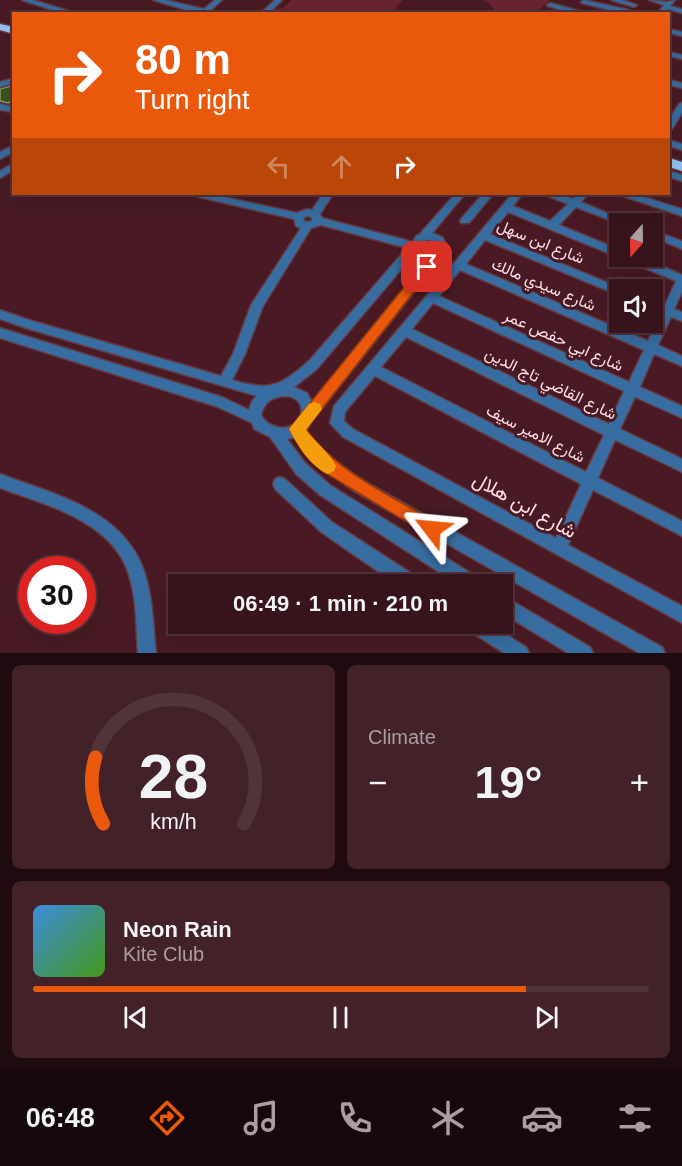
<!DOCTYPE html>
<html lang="en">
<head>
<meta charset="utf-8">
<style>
  body { margin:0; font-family:Helvetica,Vazirmatn,sans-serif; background:#422128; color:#f1f3f6; height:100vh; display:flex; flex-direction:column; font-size:22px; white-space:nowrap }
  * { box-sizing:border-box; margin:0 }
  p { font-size:20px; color:#aa9ea3 }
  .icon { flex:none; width:33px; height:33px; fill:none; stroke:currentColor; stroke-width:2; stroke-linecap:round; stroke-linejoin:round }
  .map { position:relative; height:653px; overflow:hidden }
  .panel { display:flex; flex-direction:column; gap:12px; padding:12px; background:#1e0b0f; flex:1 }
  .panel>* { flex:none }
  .top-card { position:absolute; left:12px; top:12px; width:658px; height:183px; border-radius:0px; box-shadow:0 6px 24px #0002,0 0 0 2px #51333a; background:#ea580c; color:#fff; overflow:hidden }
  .needle { width:39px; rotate:200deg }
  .controls { position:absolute; left:609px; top:213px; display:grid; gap:12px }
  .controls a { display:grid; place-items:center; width:54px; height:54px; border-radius:0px; background:#37141b; box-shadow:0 6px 24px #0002,0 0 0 2px #51333a; font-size:30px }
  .speed { position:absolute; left:18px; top:556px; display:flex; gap:12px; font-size:30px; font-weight:700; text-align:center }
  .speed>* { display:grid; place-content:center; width:78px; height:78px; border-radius:50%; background:#37141b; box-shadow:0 6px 24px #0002,0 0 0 2px #51333a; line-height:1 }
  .speed .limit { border:9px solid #d22; background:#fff; color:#111 }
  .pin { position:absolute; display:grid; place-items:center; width:51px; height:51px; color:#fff; margin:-26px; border-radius:12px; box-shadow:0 3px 9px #0006 }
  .me { position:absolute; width:66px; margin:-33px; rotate:299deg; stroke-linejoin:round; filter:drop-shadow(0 0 4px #0008) }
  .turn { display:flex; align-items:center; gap:21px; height:126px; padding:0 24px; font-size:27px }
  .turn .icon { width:78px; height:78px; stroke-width:2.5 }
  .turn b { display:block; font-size:42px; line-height:51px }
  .lanes { display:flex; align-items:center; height:57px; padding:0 24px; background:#0003; justify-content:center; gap:30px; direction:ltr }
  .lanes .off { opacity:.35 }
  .big { font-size:45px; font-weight:800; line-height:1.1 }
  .panel .widget { flex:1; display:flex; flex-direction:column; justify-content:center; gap:9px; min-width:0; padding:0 21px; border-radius:9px; background:#422128 }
  .panel .dial { align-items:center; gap:0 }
  .dial svg { height:156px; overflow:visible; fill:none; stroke:#51333a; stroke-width:7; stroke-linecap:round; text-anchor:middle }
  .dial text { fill:#f1f3f6; stroke:none }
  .song { display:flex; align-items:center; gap:18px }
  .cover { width:72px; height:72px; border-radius:9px; background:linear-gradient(135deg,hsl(210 70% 55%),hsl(100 70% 35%)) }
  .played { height:6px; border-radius:3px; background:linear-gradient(90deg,#ea580c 80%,#51333a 80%) }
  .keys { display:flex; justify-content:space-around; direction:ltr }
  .heat { display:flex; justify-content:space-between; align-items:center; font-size:33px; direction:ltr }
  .panel .tiles { flex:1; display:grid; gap:12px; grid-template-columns:1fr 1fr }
  .widget:last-child { grid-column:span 2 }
  .trip { position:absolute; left:168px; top:574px; width:345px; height:60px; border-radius:0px; background:#37141b; box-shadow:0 6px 24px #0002,0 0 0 2px #51333a; font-weight:800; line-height:60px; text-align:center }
  .tabs { display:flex; height:96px; justify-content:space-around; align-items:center; background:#16080b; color:#aa9ea3 }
  .tabs .icon { width:42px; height:42px }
  .tabs .current { color:#ea580c }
  .tabs b { font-size:27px; color:#f1f3f6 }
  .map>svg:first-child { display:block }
  .green { fill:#6a2434 }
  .building { fill:#3c5716; stroke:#869e6e; stroke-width:1.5 }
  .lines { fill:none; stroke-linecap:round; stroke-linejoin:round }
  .street-casing { stroke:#663942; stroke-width:3 }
  .highway-casing { stroke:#663942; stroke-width:3 }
  .street { fill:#376da0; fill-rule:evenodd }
  .highway { fill:#92c3f6; fill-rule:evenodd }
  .route { fill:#ea580c; stroke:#983908; stroke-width:1.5 }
  .slow { fill:#f59e0b }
  .labels { text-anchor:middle; stroke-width:6; stroke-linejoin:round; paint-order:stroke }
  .street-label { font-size:16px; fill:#fedee2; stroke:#491a24 }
  .near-street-label { font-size:20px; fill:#fedee2; stroke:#491a24 }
</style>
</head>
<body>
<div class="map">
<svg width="682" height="653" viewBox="0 0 682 653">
  <rect width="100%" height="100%" fill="#491a24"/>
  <g class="green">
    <path d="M292 0H402L392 13 267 14 273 9 283 8Z"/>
    <path d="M483 0H550L536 13 498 14 490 4Z"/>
  </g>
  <path class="building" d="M14 85V100L8 103 0 101V89Z"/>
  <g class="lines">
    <defs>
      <g id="street">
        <path d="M22 0H33L78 14H65Z"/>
        <path d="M153 0H165L204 9 215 0H222L211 10 221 14H200Z"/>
        <path d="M275 0H282L268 14H260Z"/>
        <path d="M584 0 629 10 632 12 626 14 582 3 581 2Z"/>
        <path d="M611 0H622L637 5 634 7Z"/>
        <path d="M649 0 667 2 675 0 670 6 682 9V13L668 9 664 14H657L664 5Z"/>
        <path d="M550 3 587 13 588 14H575L548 6 547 5Z"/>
        <path d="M669 29 682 32V36L669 33Z"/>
        <path d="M669 52 682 55V59L669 56Z"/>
        <path d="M14 78V83L0 87V82Z"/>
        <path d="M669 80 682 83V88L669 85Z"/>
        <path d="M682 103V113L672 129 669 130V120L679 104Z"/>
        <path d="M0 104 14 107V112L0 110Z"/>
        <path d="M669 140 682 144V150L669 146Z"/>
        <path d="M14 145V152L0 159V152Z"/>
        <path d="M14 163V170L0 178V171Z"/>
        <path d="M669 171 682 175V181L669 177Z"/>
        <path d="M194 194H210L297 213 307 209 312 210 323 194H333L320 214 322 218 413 242 416 236 419 235 455 194H465L432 233 442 237 447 245 445 253 311 422 306 431 323 453 364 481 662 647 665 653H639L354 491 313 461 295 437 287 439 306 464 330 485 480 579 482 585H459L320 495 296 474 270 437 254 429 252 423 218 407 0 338V328L222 397 249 410 252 401 257 396 26 328 0 319V310L29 320 221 376 233 354 251 305 301 228 296 226 294 219 199 197ZM308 216 312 218V221L305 222 303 218ZM321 225 407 248 309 361C279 387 270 391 232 380L245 354 263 306 311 228ZM426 240 432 241 437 245 436 249 312 402 307 393 294 387 317 369ZM285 396C312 397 303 433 277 427 270 425 265 422 261 415 264 402 272 397 285 396Z"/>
        <path d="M483 194H493L469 223H461L460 221 461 219Z"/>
        <path d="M512 194H522L513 206 550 221 568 204 548 196 546 194H559L573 199 578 194H588L581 202 633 224H620L576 207 559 225 620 250V256H638L682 275V292L674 309 682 312V321L671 317 658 345 682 356V366L654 354 640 387 682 406V418L635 397 620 429 682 459V472L615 440 598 478 682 521V536L593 490 568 545 682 606V623L343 437 330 423 334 406ZM508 212 676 281 665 305 652 301V310L661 313 648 341 466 264 485 240 616 294 620 295V290H625L490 234ZM460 270 644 350 629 382 439 296ZM433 303 624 391 609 424 412 329ZM406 337 604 435 586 472 381 367ZM375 376 581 484 556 538 353 429 344 421 345 412Z"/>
        <path d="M621 194H634L682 209V216L623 196Z"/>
        <path d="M652 230 682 241V249L652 237Z"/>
        <path d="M0 474C54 494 123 510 144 571 153 597 153 626 156 653H138C136 627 137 600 129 575 113 521 46 505 0 488Z"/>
        <path d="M280 477 285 479 332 522 420 579 422 585H399L373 568 321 532 275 489 273 484 275 479Z"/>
        <path d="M502 595 590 647 593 653H568L502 613Z"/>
        <path d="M466 624H489L526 647 529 653H504L468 630Z"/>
      </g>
      <g id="highway">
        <path d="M0 24 14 27V34L0 30Z"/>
        <path d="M669 158 682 162V171L669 167Z"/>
      </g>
    </defs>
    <use href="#street" class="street-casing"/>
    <use href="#highway" class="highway-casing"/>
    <use href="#street" class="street"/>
    <use href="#highway" class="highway"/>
  </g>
  <path class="route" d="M427 263 431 264 433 267 431 270 306 429C336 472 393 497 438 523L440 529 438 535 432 537 322 471 304 453 289 429 423 264Z"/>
  <path class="slow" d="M314 402 320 404 322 409 306 430C315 442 330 453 336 466L334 471 328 474C311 467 297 445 289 429L309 404Z"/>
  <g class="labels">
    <g class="street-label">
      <text transform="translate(541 241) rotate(22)" y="6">شارع ابن سهل</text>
      <text transform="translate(544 284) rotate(23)" y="6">شارع سيدي مالك</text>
      <text transform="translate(564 340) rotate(24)" y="6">شارع ابي حفص عمر</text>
      <text transform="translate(551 383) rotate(26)" y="6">شارع القاضي تاج الدين</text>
      <text transform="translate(536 433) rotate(27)" y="6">شارع الامير سيف</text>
    </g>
    <g class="near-street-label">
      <text transform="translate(525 505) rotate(29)" y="7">شارع ابن هلال</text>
    </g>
  </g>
</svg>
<div class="controls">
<a><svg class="needle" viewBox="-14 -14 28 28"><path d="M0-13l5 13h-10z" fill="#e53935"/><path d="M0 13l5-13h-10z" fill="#aa9ea3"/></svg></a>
<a><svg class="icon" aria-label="sound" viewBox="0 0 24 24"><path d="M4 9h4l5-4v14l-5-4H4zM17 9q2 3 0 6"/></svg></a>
</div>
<div class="speed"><div class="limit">30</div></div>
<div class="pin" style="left:427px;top:267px;background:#d93025"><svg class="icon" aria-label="arrive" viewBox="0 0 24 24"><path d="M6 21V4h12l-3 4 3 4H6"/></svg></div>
<svg class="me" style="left:432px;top:529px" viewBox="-20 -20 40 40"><path d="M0-17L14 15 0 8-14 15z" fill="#ea580c" stroke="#fff" stroke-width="4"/></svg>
<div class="trip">06:49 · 1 min · 210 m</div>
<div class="top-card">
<div class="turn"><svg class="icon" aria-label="right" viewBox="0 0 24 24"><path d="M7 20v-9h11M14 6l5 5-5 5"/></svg><div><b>80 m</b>Turn right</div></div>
<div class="lanes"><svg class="icon off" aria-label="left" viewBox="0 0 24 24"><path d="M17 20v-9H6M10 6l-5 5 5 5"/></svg><svg class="icon off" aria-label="ahead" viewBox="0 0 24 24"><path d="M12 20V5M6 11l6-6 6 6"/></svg><svg class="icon" aria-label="right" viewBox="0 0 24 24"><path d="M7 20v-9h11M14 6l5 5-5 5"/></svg></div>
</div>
</div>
<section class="panel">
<div class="tiles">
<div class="widget dial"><svg viewBox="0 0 100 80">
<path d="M14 69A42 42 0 1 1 86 69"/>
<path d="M14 69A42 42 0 0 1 10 35" stroke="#ea580c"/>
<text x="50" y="56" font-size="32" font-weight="700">28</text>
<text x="50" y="72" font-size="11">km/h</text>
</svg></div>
<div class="widget"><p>Climate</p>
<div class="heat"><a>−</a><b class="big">19°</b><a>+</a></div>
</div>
<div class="widget">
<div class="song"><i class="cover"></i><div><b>Neon Rain</b><p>Kite Club</p></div></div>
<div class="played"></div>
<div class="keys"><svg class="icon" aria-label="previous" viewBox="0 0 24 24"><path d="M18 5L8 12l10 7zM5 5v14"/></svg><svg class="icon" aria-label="pause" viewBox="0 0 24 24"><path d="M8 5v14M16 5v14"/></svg><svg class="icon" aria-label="next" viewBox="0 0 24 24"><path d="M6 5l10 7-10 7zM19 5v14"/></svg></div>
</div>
</div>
</section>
<nav class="tabs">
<b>06:48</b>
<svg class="icon current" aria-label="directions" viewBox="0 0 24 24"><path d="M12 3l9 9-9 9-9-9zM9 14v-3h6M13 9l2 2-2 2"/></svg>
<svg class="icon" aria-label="music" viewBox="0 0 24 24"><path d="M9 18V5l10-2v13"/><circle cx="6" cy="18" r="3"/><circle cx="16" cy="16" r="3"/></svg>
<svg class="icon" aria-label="phone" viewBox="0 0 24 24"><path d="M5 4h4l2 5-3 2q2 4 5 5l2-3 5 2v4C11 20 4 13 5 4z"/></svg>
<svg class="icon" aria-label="climate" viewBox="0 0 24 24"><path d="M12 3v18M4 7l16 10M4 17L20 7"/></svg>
<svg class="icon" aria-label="car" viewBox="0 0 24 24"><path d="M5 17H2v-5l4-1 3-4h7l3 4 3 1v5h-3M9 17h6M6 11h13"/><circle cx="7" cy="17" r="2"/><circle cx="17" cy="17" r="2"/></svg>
<svg class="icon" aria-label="filters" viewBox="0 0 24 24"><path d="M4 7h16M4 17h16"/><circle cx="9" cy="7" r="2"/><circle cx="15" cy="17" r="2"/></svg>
</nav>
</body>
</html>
